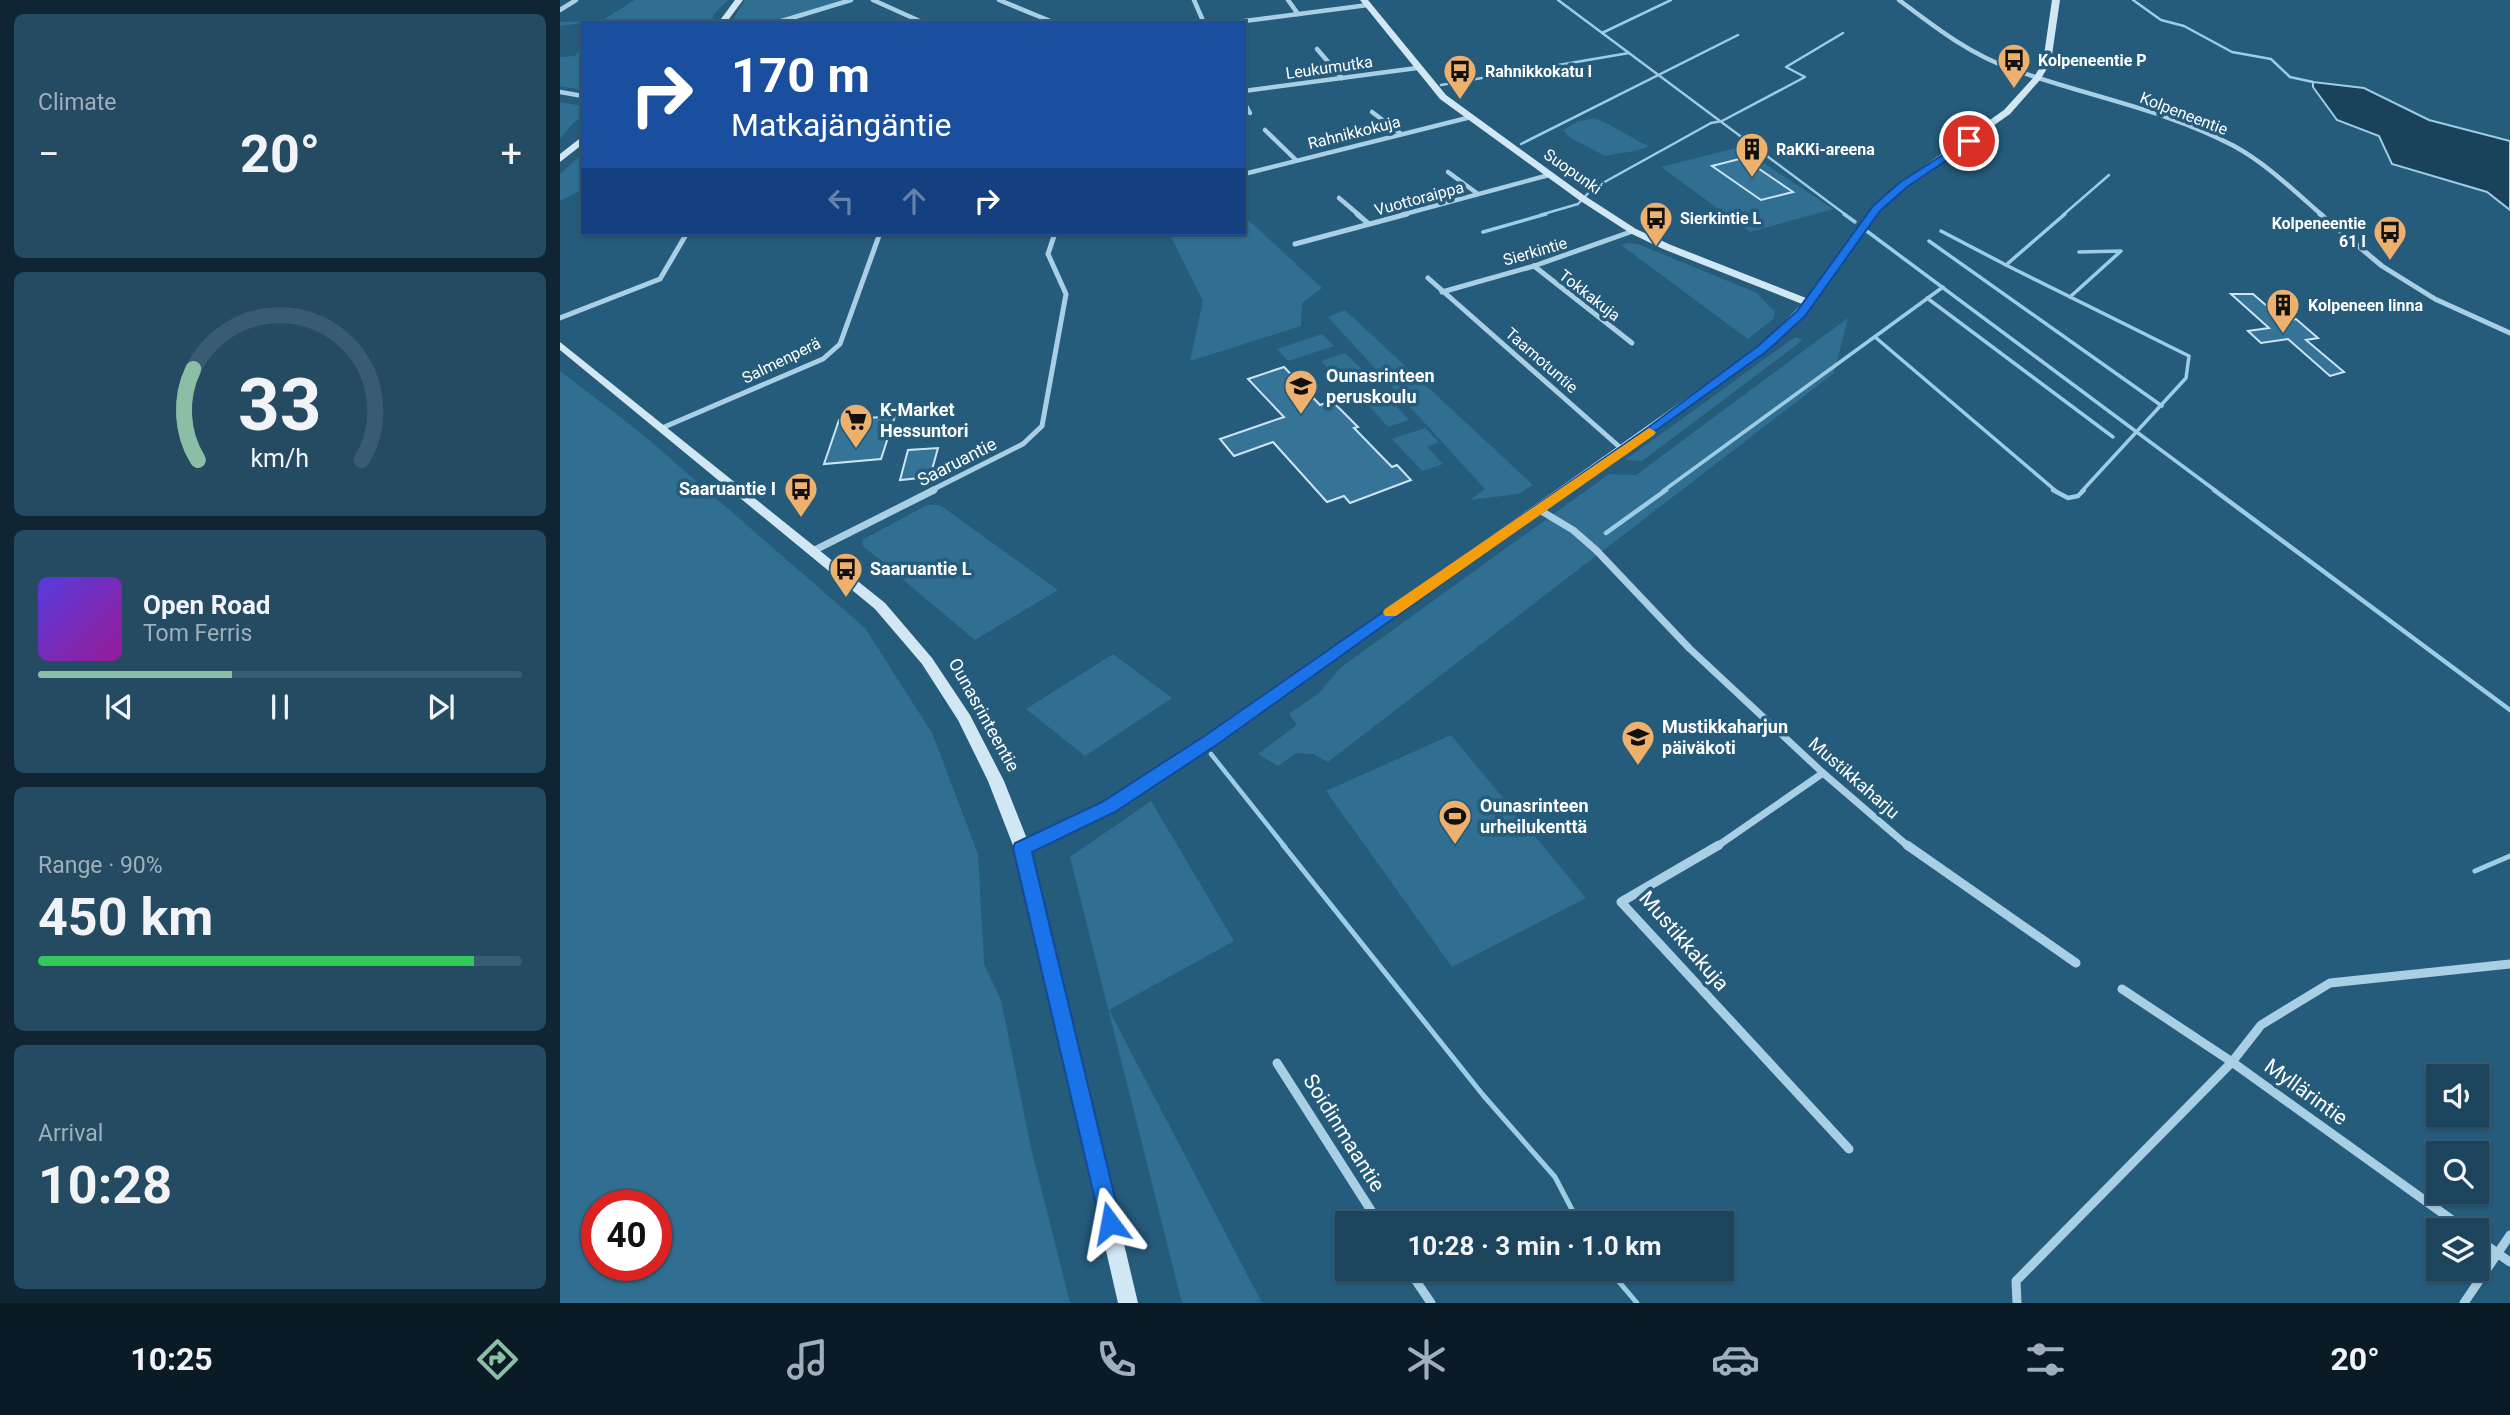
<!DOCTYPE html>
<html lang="en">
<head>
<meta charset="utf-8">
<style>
  body { margin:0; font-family:Roboto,sans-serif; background:#254b62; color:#f1f3f6; height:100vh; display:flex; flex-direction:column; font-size:26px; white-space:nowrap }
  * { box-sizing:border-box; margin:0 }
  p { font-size:23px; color:#a0b0bb }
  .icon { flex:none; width:38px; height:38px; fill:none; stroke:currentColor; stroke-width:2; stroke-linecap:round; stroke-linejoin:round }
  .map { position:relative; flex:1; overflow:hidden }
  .drawer { display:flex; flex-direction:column; gap:14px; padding:14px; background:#0f2533; width:560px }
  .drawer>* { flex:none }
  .top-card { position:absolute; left:21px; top:21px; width:665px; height:214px; border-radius:0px; box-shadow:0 2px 5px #0004,0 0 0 2px #3a5c72; background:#1a4fa0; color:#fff; overflow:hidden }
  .fabs { position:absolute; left:1866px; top:1064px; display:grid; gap:14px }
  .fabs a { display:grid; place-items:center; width:63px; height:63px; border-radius:0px; background:#1c445c; box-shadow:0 2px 5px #0004,0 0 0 2px #3a5c72; font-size:35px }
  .speed { position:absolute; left:21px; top:1190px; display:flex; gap:14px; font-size:35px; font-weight:700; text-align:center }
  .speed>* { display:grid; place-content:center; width:91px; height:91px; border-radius:50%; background:#1c445c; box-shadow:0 2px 5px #0004,0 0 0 2px #3a5c72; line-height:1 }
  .speed .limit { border:10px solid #d22; background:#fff; color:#111 }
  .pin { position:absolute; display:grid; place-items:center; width:60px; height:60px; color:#fff; margin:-30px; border:4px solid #fff; border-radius:50%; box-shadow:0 2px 7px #0007 }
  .me { position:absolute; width:77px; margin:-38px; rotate:347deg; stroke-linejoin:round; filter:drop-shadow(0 0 5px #0008) }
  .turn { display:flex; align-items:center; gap:24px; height:147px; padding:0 35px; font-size:32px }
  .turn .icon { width:91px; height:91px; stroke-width:2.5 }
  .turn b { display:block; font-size:49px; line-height:60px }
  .lanes { display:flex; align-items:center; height:66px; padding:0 35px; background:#0003; justify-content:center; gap:35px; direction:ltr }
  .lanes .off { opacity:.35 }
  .big { font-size:52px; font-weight:700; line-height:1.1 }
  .drawer .card { flex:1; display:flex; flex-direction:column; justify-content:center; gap:10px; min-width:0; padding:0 24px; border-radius:10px; background:#254b62 }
  .drawer .dial { align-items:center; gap:0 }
  .dial svg { height:182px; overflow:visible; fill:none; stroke:#3a5c72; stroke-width:7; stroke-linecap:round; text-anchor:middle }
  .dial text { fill:#f1f3f6; stroke:none }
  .song { display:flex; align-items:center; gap:21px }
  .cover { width:84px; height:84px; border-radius:10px; background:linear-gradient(135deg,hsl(250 70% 55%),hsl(300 70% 35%)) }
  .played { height:7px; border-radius:4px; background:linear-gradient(90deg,#8abfa5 40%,#3a5c72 40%) }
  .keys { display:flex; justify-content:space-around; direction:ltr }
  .heat { display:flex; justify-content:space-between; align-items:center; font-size:38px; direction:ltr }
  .charge { height:10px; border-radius:5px; background:linear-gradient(90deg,#34c759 90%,#3a5c72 0) }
  .trip { position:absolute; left:775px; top:1211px; width:399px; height:70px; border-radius:0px; background:#1c445c; box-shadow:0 2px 5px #0004,0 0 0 2px #3a5c72; font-weight:700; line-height:70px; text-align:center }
  .tabs { display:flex; height:112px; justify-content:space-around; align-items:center; background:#0b1b25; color:#a0b0bb }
  .tabs .icon { width:49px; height:49px }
  .tabs .on { color:#8abfa5 }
  .tabs b { font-size:32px; color:#f1f3f6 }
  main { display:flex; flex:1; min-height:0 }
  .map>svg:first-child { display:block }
  .green { fill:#306f92; fill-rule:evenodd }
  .water { fill:#1a425b; stroke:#9dcce5; stroke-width:2 }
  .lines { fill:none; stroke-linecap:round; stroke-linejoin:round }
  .stream-far3 { stroke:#9dcce5; stroke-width:2.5 }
  .stream-far2 { stroke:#9dcce5; stroke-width:3.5 }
  .stream-far1 { stroke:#9dcce5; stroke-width:4.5 }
  .stream { stroke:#9dcce5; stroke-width:5 }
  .building { fill:#367497; stroke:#cbe5f3; stroke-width:2 }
  .street-far3 { stroke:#a9cfe4; stroke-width:4.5 }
  .street-far2 { stroke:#a9cfe4; stroke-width:5 }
  .street-far1 { stroke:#a9cfe4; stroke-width:7 }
  .street { stroke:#a9cfe4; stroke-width:9 }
  .secondary { fill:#d2e7f4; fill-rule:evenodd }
  .route { fill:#1a73e8; stroke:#114b97; stroke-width:2 }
  .slow { fill:#f59e0b }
  .labels { text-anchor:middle; stroke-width:7; stroke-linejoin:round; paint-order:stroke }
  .far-poi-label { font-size:16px; font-weight:bold; fill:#fff; stroke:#255b7b; text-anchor:start }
  .far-street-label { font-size:16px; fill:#fff; stroke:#255b7b }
  .poi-label { font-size:18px; font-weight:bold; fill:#fff; stroke:#255b7b; text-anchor:start }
  .street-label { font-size:18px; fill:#fff; stroke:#255b7b }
  .near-street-label { font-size:21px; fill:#fff; stroke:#255b7b }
</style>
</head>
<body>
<main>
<section class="drawer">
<div class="card"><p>Climate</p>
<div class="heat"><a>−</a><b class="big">20°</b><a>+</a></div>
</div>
<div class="card dial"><svg viewBox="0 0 100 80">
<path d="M14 69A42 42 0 1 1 86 69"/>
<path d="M14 69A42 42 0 0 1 12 29" stroke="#8abfa5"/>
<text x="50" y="56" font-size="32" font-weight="700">33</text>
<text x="50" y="72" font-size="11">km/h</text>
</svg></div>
<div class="card">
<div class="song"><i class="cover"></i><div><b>Open Road</b><p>Tom Ferris</p></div></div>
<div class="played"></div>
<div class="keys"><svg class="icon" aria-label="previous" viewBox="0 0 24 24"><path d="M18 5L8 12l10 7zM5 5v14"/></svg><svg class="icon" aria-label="pause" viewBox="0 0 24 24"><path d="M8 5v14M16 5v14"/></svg><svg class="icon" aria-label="next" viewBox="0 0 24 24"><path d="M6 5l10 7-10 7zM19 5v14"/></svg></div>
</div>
<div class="card"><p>Range · 90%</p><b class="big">450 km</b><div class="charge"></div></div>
<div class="card"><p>Arrival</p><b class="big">10:28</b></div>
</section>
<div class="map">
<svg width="1950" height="1303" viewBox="0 0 1950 1303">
  <rect width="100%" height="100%" fill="#255b7b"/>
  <g class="green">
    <path d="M75 0H168L154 14 151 23H23L0 26V22L41 21Z"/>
    <path d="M185 0H286L212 23H171Z"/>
    <path d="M23 46V90L0 86V57L15 56Z"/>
    <path d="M0 102 23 106V117L14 122 0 139Z"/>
    <path d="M1033 118C1053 124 1070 138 1089 146 1075 153 1060 152 1045 156L1009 137 1003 130 1017 122Z"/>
    <path d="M1180 147 1273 209 1190 232 1101 167Z"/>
    <path d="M23 153V189L0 201V174Z"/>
    <path d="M684 216 762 288 742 303 741 326 630 361 643 301 609 233H684Z"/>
    <path d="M1068 243 1078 244 1197 293 1215 312 1213 319 1188 339 1061 245Z"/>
    <path d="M785 310 973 485 958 494 910 500 925 489 768 317Z"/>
    <path d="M1288 318 1274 373 768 762 753 754 736 753 718 766 698 754 737 725 729 714 759 693 780 668 1049 474 1076 475Z"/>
    <path d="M762 334 774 346 728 361 717 349Z"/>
    <path d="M1235 337 1243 340 1082 461 1065 460Z"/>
    <path d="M785 353 810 377 786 386 761 361Z"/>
    <path d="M0 371 81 433 305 628 372 733 418 854 424 964 441 1000 471 1148 510 1303H0ZM37 1206H96V1265H37Z"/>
    <path d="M828 397 849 420 828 427 807 403Z"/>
    <path d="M865 428 879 442 867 447 883 464 862 471 832 439Z"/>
    <path d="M367 505H380L498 590 415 640 303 546 302 540Z"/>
    <path d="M553 654 612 698 525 756 466 709Z"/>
    <path d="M891 735 1026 898 892 967 766 791Z"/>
    <path d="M591 801 674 941 549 1010 702 1303H622L510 857Z"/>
  </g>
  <path class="water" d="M1753 82 1804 88 1869 120 1950 141V210L1927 192 1832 164 1819 136 1777 120 1753 87Z"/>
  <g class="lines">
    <g class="stream-far3">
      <path d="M998 0 1286 215"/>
      <path d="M1573 0 1601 20 1624 26 1672 52 1711 59 1730 77 1753 82"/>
      <path d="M1042 33 1111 0"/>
      <path d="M881 85 1069 53"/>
      <path d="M961 144 1178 35"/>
      <path d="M980 215 1018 204 1032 189 1151 123 1162 121 1245 77 1226 67 1283 33"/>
      <path d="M1503 215 1549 175"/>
    </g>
    <g class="stream-far2">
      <path d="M1284 214 1295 222"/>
      <path d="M1505 214 1446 265 1629 356 1626 378 1522 491"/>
      <path d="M1304 229 1656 491"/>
      <path d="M1381 231 1446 265"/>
      <path d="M923 232 986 214"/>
      <path d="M1369 241 1602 406"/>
      <path d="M1510 297 1561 251 1519 252"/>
      <path d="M1367 298 1553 437"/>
      <path d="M1315 337 1496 491"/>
      <path d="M1103 491 1383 287"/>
    </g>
    <g class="stream-far1">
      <path d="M1493 490 1508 498 1518 496 1524 490"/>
      <path d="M1654 490 1950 710"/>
      <path d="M1046 533 1106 490"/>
      <path d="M651 754 725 847"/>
    </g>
    <g class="stream">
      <path d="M723 845 923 1095 995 1177 1019 1223"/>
      <path d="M1915 871 1950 856"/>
      <path d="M1048 1269 1077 1303"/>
    </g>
  </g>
  <g class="building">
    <path d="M1183 158 1233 192 1201 200 1152 166Z"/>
    <path d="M1671 294H1693L1724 321 1736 319 1758 338 1746 340 1784 372 1770 376 1728 339 1701 343 1688 331 1709 328Z"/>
    <path d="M724 367 760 405 772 401 798 427 794 428 832 467 837 465 851 480 790 503 784 496 767 502 713 442 674 456 660 439 724 417 688 379Z"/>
    <path d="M335 416 321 459 264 464 279 420Z"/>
    <path d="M378 448 370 477 340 480 348 450Z"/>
  </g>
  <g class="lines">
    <g class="street-far3">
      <path d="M313 0 364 23"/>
      <path d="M439 0 495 23"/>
      <path d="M634 0 644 23"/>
      <path d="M728 0 738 14"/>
      <path d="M1339 0C1375 27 1409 54 1452 69 1525 96 1605 109 1674 146 1707 164 1734 191 1762 215"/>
      <path d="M0 10 16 0"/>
      <path d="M215 23 291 0"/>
      <path d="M669 23 808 5"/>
      <path d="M757 49 782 78"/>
      <path d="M684 91 857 68"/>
      <path d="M0 92 23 96"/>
      <path d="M684 102 690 113"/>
      <path d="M812 112 840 133"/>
      <path d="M705 130 736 160"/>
      <path d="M888 172 918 194"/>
      <path d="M684 174 911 117"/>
      <path d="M779 198 799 215"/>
      <path d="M841 215 989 175"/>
    </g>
    <g class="street-far2">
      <path d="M797 214 809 224"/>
      <path d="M1760 214 1822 266 1875 299 1950 333"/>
      <path d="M735 244 847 214"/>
      <path d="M974 266 1072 343"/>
      <path d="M868 278 1063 450"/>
      <path d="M882 292 974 266 1073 231"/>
      <path d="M0 318 100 279 127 233"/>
      <path d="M102 428 263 359 280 344 320 233"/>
      <path d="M370 491 463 444 482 426 506 294 488 254 495 233"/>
    </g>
    <g class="street-far1">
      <path d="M978 509 1013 530 1036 550 1129 648 1263 773 1349 847"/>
      <path d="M253 551 374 490"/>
      <path d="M1156 847 1263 773"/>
    </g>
    <g class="street">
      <path d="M1159 845 1061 902 1289 1149"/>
      <path d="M1347 845 1516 963"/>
      <path d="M1562 989 1672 1062 1906 1230"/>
      <path d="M717 1063 819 1223"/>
      <path d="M1916 1238 1950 1262"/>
      <path d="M848 1269 871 1303"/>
      <path d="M1457 1303 1456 1281 1672 1062 1701 1025 1770 983 1950 964"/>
      <path d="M1904 1303 1950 1235"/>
    </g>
    <g class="secondary">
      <path d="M175 0H183L166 23H158Z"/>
      <path d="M800 0H808L886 95 1025 196 1076 229 1111 245 1246 298 1314 207 1340 183 1444 110 1474 77 1483 62 1492 0H1500L1491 62 1480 80 1450 114 1346 187 1320 211 1245 315 1207 351 657 744 554 811 471 851 578 1303H558L454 848 428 781 398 720 362 664 315 609 0 350V342L325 603 372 658 410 715 444 781 467 839 542 803 647 736 1199 347 1242 304 1103 249 1070 233 1019 200 880 99Z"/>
      <path d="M23 136V144L0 162V154Z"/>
    </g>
  </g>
  <path class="route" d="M1409 138 1414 141 1412 143 1347 187 1320 211 1245 316 1207 351 658 744 555 812 472 852 561 1223 557 1230 550 1233 542 1230 453 848 455 843 542 802 646 735 1086 429 1198 346 1237 311 1313 206 1339 183Z"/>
  <path class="slow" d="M1089 428 1096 432 1094 435 836 616H825L823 612 825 609Z"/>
  <defs>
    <symbol id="bus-pin" viewBox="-11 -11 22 30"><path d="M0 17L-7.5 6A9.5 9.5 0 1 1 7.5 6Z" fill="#edb06d" stroke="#255b7b"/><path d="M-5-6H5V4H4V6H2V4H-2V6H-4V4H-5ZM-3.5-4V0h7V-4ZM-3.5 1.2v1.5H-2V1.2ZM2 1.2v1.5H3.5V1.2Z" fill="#111"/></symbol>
    <symbol id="building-pin" viewBox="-11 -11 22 30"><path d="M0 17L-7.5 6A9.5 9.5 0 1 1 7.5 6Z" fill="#edb06d" stroke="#255b7b"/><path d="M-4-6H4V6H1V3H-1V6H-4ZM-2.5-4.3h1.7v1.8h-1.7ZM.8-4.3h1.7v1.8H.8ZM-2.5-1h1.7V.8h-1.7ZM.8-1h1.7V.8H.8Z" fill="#111"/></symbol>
    <symbol id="school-pin" viewBox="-11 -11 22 30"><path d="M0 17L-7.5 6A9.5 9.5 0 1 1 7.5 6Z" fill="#edb06d" stroke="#255b7b"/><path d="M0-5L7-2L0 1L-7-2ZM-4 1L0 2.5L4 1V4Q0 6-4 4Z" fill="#111"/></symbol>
    <symbol id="supermarket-pin" viewBox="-11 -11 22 30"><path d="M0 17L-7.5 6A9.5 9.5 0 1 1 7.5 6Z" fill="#edb06d" stroke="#255b7b"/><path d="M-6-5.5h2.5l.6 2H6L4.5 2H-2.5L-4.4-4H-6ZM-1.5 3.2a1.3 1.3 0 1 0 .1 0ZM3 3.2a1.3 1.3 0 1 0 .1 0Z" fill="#111"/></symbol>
    <symbol id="stadium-pin" viewBox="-11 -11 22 30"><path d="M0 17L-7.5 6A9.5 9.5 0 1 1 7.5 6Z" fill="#edb06d" stroke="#255b7b"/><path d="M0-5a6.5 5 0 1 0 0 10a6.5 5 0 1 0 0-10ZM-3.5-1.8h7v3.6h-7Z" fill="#111"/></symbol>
  </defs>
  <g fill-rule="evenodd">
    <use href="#bus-pin" x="1435" y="41" width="38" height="52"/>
    <use href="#bus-pin" x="881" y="52" width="38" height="52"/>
    <use href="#building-pin" x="1173" y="130" width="38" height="52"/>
    <use href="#bus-pin" x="1077" y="199" width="38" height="52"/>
    <use href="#bus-pin" x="1811" y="213" width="38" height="52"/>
    <use href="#building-pin" x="1704" y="286" width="38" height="52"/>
    <use href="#school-pin" x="722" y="367" width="38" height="52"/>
    <use href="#supermarket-pin" x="277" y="401" width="38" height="52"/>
    <use href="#bus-pin" x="222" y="470" width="38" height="52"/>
    <use href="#bus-pin" x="267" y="550" width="38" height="52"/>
    <use href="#school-pin" x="1059" y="718" width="38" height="52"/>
    <use href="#stadium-pin" x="876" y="797" width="38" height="52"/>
  </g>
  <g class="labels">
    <g class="far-poi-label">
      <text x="1478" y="66">Kolpeneentie P</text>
      <text x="925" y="77">Rahnikkokatu I</text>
      <text x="1216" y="155">RaKKi-areena</text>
      <text x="1120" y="224">Sierkintie L</text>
      <text x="1806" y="229" text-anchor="end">Kolpeneentie<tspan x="1806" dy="18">61 I</tspan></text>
      <text x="1748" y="311">Kolpeneen linna</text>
    </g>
    <g class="far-street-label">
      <text transform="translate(769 67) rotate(-8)" y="6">Leukumutka</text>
      <text transform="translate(1624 113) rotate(21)" y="6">Kolpeneentie</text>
      <text transform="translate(794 132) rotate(-14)" y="6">Rahnikkokuja</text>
      <text transform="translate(1013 171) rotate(35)" y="6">Suopunki</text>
      <text transform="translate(859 198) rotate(-15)" y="6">Vuottoraippa</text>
      <text transform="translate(975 251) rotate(-16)" y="6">Sierkintie</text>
      <text transform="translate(1030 295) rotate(38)" y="6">Tokkakuja</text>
      <text transform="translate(221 360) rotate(-26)" y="6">Salmenperä</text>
      <text transform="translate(982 360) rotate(41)" y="6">Taamotuntie</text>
    </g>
    <g class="poi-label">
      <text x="766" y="382">Ounasrinteen<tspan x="766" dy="21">peruskoulu</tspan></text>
      <text x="320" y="416">K-Market<tspan x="320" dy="21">Hessuntori</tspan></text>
      <text x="216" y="495" text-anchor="end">Saaruantie I</text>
      <text x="310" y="575">Saaruantie L</text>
      <text x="1102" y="733">Mustikkaharjun<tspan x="1102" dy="21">päiväkoti</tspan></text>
      <text x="920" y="812">Ounasrinteen<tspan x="920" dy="21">urheilukenttä</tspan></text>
    </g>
    <g class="street-label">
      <text transform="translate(397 462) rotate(-27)" y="6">Saaruantie</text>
      <text transform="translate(424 715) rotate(61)" y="6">Ounasrinteentie</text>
      <text transform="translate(1294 778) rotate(41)" y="6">Mustikkaharju</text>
    </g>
    <g class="near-street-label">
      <text transform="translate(1124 941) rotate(49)" y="7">Mustikkakuja</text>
      <text transform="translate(1746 1092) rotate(36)" y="7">Myllärintie</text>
      <text transform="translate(784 1133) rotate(58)" y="7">Soidinmaantie</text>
    </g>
  </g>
</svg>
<div class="fabs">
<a><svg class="icon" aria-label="sound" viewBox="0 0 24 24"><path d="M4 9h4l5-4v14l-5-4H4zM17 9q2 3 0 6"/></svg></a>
<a><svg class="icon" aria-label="search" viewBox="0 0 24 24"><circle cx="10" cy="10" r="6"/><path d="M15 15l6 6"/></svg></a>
<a><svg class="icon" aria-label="layers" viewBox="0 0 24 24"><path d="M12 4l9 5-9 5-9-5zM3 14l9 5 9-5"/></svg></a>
</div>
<div class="speed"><div class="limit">40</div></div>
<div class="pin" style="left:1409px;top:141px;background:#d93025"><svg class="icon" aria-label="arrive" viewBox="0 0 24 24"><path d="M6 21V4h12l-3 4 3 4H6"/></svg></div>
<svg class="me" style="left:550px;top:1223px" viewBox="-20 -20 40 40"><path d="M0-17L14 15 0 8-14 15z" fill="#1a73e8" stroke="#fff" stroke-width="4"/></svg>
<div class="trip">10:28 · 3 min · 1.0 km</div>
<div class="top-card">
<div class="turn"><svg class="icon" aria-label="right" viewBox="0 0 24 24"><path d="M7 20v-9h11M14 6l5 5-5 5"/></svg><div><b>170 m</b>Matkajängäntie</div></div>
<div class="lanes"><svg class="icon off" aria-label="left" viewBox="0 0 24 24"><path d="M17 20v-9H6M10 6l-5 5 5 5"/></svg><svg class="icon off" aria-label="ahead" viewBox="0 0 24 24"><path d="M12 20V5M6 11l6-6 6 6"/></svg><svg class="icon" aria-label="right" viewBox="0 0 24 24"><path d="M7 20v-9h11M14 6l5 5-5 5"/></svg></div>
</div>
</div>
</main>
<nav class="tabs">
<b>10:25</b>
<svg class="icon on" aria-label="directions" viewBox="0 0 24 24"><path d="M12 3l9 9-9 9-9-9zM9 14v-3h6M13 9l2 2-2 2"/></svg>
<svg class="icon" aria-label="music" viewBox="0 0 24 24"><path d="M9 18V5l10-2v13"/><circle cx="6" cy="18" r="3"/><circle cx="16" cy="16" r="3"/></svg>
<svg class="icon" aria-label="phone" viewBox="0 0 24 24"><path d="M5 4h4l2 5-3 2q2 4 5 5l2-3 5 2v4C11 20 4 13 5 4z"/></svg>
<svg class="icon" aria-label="climate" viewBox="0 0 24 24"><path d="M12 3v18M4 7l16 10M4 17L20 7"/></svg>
<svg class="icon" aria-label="car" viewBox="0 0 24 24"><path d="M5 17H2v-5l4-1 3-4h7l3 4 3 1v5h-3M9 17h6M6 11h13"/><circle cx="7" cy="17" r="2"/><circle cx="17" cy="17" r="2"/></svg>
<svg class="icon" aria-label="filters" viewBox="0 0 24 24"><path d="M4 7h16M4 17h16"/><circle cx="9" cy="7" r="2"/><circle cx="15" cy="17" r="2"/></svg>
<b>20°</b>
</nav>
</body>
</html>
